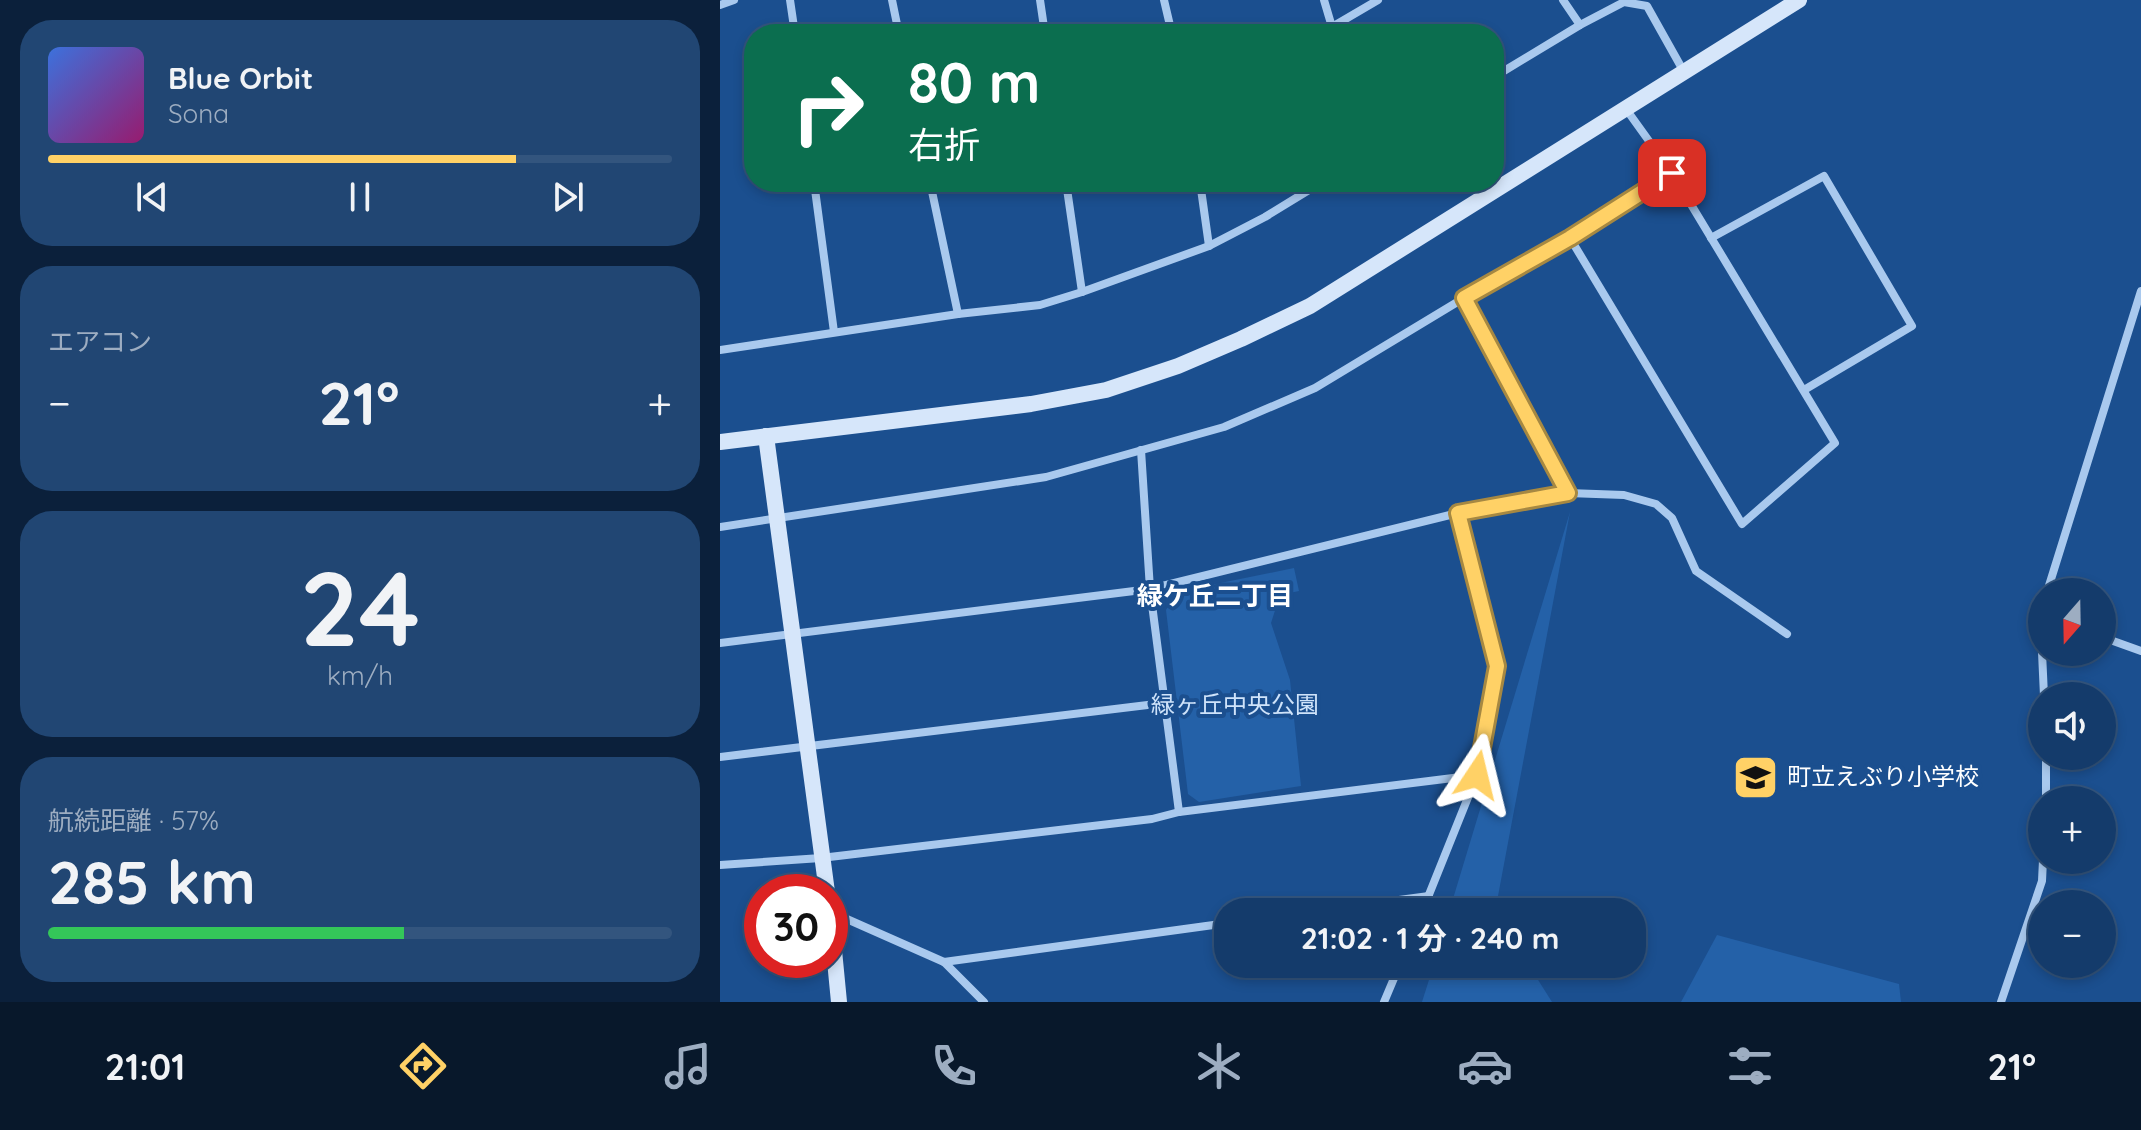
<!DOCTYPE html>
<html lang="ja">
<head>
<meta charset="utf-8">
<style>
  body { margin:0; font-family:Quicksand,"Noto Sans JP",sans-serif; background:#214673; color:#f1f3f6; height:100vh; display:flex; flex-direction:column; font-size:30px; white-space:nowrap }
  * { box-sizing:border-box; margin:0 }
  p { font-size:26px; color:#9dadc1 }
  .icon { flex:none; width:44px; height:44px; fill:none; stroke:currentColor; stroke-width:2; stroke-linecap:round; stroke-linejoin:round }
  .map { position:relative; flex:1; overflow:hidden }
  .side { display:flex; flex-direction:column; gap:20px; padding:20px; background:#0b203b; width:720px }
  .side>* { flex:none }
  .banner { position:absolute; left:24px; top:24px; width:760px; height:168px; border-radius:32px; box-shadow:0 4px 12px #0003,0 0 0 2px #33557e; background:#0b6e4f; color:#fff; overflow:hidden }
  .needle { width:52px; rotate:200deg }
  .tools { position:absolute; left:1308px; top:578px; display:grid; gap:16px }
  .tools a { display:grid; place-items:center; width:88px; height:88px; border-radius:50%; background:#143b6b; box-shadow:0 4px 12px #0003,0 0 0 2px #33557e; font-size:40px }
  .speed { position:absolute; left:24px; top:874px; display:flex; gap:16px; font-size:40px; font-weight:700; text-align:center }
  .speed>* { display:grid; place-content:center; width:104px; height:104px; border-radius:50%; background:#143b6b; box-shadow:0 4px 12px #0003,0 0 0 2px #33557e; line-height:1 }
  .speed .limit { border:12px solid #d22; background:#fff; color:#111 }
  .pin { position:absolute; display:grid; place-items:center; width:68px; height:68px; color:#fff; margin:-34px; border-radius:16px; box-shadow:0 4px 12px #0006 }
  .me { position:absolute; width:88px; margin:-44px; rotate:10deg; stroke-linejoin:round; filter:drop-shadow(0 0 6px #0008) }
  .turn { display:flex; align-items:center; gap:28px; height:168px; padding:0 32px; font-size:36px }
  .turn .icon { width:104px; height:104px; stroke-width:2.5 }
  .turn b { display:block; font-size:56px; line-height:68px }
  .big { font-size:60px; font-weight:700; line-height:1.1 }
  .side .widget { flex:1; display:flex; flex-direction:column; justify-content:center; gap:12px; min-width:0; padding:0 28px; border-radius:32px; background:#214673 }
  .side .dial { align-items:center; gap:0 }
  .dial b { font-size:104px; line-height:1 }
  .song { display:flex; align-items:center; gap:24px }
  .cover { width:96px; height:96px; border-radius:12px; background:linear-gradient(135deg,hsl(220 70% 55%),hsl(320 70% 35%)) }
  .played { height:8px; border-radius:4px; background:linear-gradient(90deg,#ffd166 75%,#33557e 75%) }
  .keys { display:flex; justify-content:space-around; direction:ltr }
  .heat { display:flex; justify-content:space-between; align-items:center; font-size:44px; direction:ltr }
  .charge { height:12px; border-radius:6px; background:linear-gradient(90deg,#34c759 57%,#33557e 0) }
  .trip { position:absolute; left:494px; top:898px; width:432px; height:80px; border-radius:32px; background:#143b6b; box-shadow:0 4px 12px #0003,0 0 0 2px #33557e; font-weight:700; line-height:80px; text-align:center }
  .menu { display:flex; height:128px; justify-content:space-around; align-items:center; background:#08182b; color:#9dadc1 }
  .menu .icon { width:56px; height:56px }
  .menu .on { color:#ffd166 }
  .menu b { font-size:36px; color:#f1f3f6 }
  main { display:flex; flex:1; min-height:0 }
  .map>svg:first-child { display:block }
  .green { fill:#2461a8 }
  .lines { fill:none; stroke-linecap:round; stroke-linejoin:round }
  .street { stroke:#a9c9ee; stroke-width:8 }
  .secondary { stroke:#d6e6fa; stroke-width:16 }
  .route-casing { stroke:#a68842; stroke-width:20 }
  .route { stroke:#ffd166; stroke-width:14 }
  .labels { text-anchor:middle; stroke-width:8; stroke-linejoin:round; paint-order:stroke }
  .park-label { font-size:24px; fill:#cfe3fa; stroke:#1b4f8f }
  .poi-label { font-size:24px; fill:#fff; stroke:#1b4f8f; text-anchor:start }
  .neighbourhood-label { font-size:26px; font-weight:bold; fill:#fff; stroke:#1b4f8f }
</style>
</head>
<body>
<main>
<section class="side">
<div class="widget">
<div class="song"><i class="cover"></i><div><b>Blue Orbit</b><p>Sona</p></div></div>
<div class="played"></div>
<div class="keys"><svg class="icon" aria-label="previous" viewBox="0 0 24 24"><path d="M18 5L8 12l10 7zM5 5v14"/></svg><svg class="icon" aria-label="pause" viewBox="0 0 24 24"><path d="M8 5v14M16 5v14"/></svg><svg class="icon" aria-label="next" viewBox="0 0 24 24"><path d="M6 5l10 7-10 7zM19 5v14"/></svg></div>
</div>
<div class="widget"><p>エアコン</p>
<div class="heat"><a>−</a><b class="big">21°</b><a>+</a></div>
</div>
<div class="widget dial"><b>24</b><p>km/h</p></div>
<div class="widget"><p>航続距離 · 57%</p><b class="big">285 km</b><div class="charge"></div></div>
</section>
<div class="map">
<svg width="1421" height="1002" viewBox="0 0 1421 1002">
  <rect width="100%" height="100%" fill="#1b4f8f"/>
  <g class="green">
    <path d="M850 512 775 912H729Z"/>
    <path d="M574 568 579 591 560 595 551 623 570 680 581 786 479 802 468 794 446 610 456 592Z"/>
    <path d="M997 935 1179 984 1181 1002H961Z"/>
    <path d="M714 964H808L832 1002H702Z"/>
  </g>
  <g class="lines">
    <g class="street">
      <path d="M70 0 75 34"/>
      <path d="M172 0 179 34"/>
      <path d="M320 0 325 34"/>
      <path d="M444 0 452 34"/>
      <path d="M604 0 612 27"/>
      <path d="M843 0 860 25"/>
      <path d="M0 5 14 0"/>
      <path d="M600 34 658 0"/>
      <path d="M774 77 860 25 904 2 927 6 964 72"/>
      <path d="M94 182 114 332"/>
      <path d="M210 182 238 314"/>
      <path d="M346 182 362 292"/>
      <path d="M480 182 489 246"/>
      <path d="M850 238 1022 524 1115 443 952 173 906 109"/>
      <path d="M991 238 1104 176 1192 326 1084 390"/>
      <path d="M744 298 850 238 952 173"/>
      <path d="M0 350 238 314 320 305 362 292 489 246 545 217 602 182"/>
      <path d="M421 450 430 589 459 812"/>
      <path d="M0 527 326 477 504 427 595 388 744 298 848 493"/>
      <path d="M1327 592 1421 291"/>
      <path d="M1322 610V650"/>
      <path d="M1382 637 1421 651"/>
      <path d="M0 643 430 589 738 513 848 493 904 495 936 504 952 518 976 571 1067 634"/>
      <path d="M1322 652 1324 696"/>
      <path d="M1326 756V800"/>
      <path d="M0 757 444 703"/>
      <path d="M0 865 101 858 432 819 459 812 757 775"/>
      <path d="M111 912 224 962 264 1002"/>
      <path d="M589 912 709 896"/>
      <path d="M702 912 757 775 777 666 738 513"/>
      <path d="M224 962 508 923"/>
      <path d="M664 1002 680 964"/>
      <path d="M1281 1002 1322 881 1323 860"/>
    </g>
    <g class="secondary">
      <path d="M46 436 107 892"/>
      <path d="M0 442 311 404 386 390 458 366 521 339 590 306 1079 0"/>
      <path d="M110 909 119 1002"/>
    </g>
  </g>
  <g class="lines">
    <defs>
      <path id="route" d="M757 775 777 666 738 513 848 493 744 298 850 238 952 173"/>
    </defs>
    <use href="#route" class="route-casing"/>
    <use href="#route" class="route"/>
  </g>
  <defs>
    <symbol id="school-square" viewBox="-11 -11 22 22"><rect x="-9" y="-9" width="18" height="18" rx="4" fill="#ffd166" stroke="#1b4f8f"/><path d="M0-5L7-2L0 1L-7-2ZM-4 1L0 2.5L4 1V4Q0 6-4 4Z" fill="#111"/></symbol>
  </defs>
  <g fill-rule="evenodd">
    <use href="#school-square" x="1010" y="752" width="51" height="51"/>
  </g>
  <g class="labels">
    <g class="park-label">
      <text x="515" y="713">緑ヶ丘中央公園</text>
    </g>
    <g class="poi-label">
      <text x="1067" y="785">町立えぶり小学校</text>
    </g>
    <g class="neighbourhood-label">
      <text x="495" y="605">緑ケ丘二丁目</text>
    </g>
  </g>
</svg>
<div class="tools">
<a><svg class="needle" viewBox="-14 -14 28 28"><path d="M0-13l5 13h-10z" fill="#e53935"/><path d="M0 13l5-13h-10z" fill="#9dadc1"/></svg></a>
<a><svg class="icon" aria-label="sound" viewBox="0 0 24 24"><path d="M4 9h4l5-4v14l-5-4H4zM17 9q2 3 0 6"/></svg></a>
<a>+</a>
<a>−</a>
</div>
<div class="speed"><div class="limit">30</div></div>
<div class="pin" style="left:952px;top:173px;background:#d93025"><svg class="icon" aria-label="arrive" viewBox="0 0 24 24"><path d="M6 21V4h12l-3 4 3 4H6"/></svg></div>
<svg class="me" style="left:757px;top:775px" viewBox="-20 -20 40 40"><path d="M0-17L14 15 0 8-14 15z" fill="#ffd166" stroke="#fff" stroke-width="4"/></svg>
<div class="trip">21:02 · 1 分 · 240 m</div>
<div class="banner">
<div class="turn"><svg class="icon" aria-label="right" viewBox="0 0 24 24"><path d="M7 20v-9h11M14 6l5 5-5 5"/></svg><div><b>80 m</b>右折</div></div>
</div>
</div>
</main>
<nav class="menu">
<b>21:01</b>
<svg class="icon on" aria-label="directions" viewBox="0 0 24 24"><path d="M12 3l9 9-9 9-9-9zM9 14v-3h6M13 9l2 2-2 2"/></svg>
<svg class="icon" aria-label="music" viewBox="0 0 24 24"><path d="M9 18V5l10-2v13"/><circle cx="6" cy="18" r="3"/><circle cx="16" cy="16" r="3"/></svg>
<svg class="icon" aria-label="phone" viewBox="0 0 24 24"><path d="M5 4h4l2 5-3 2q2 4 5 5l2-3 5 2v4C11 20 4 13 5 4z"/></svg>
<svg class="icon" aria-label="climate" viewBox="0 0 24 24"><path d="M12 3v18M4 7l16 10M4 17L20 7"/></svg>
<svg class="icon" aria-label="car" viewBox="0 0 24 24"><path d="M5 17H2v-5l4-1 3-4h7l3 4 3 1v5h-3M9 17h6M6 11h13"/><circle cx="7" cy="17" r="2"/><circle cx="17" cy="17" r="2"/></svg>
<svg class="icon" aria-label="filters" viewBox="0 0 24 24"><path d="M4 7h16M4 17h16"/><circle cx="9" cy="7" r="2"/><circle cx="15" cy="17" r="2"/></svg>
<b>21°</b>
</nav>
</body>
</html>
